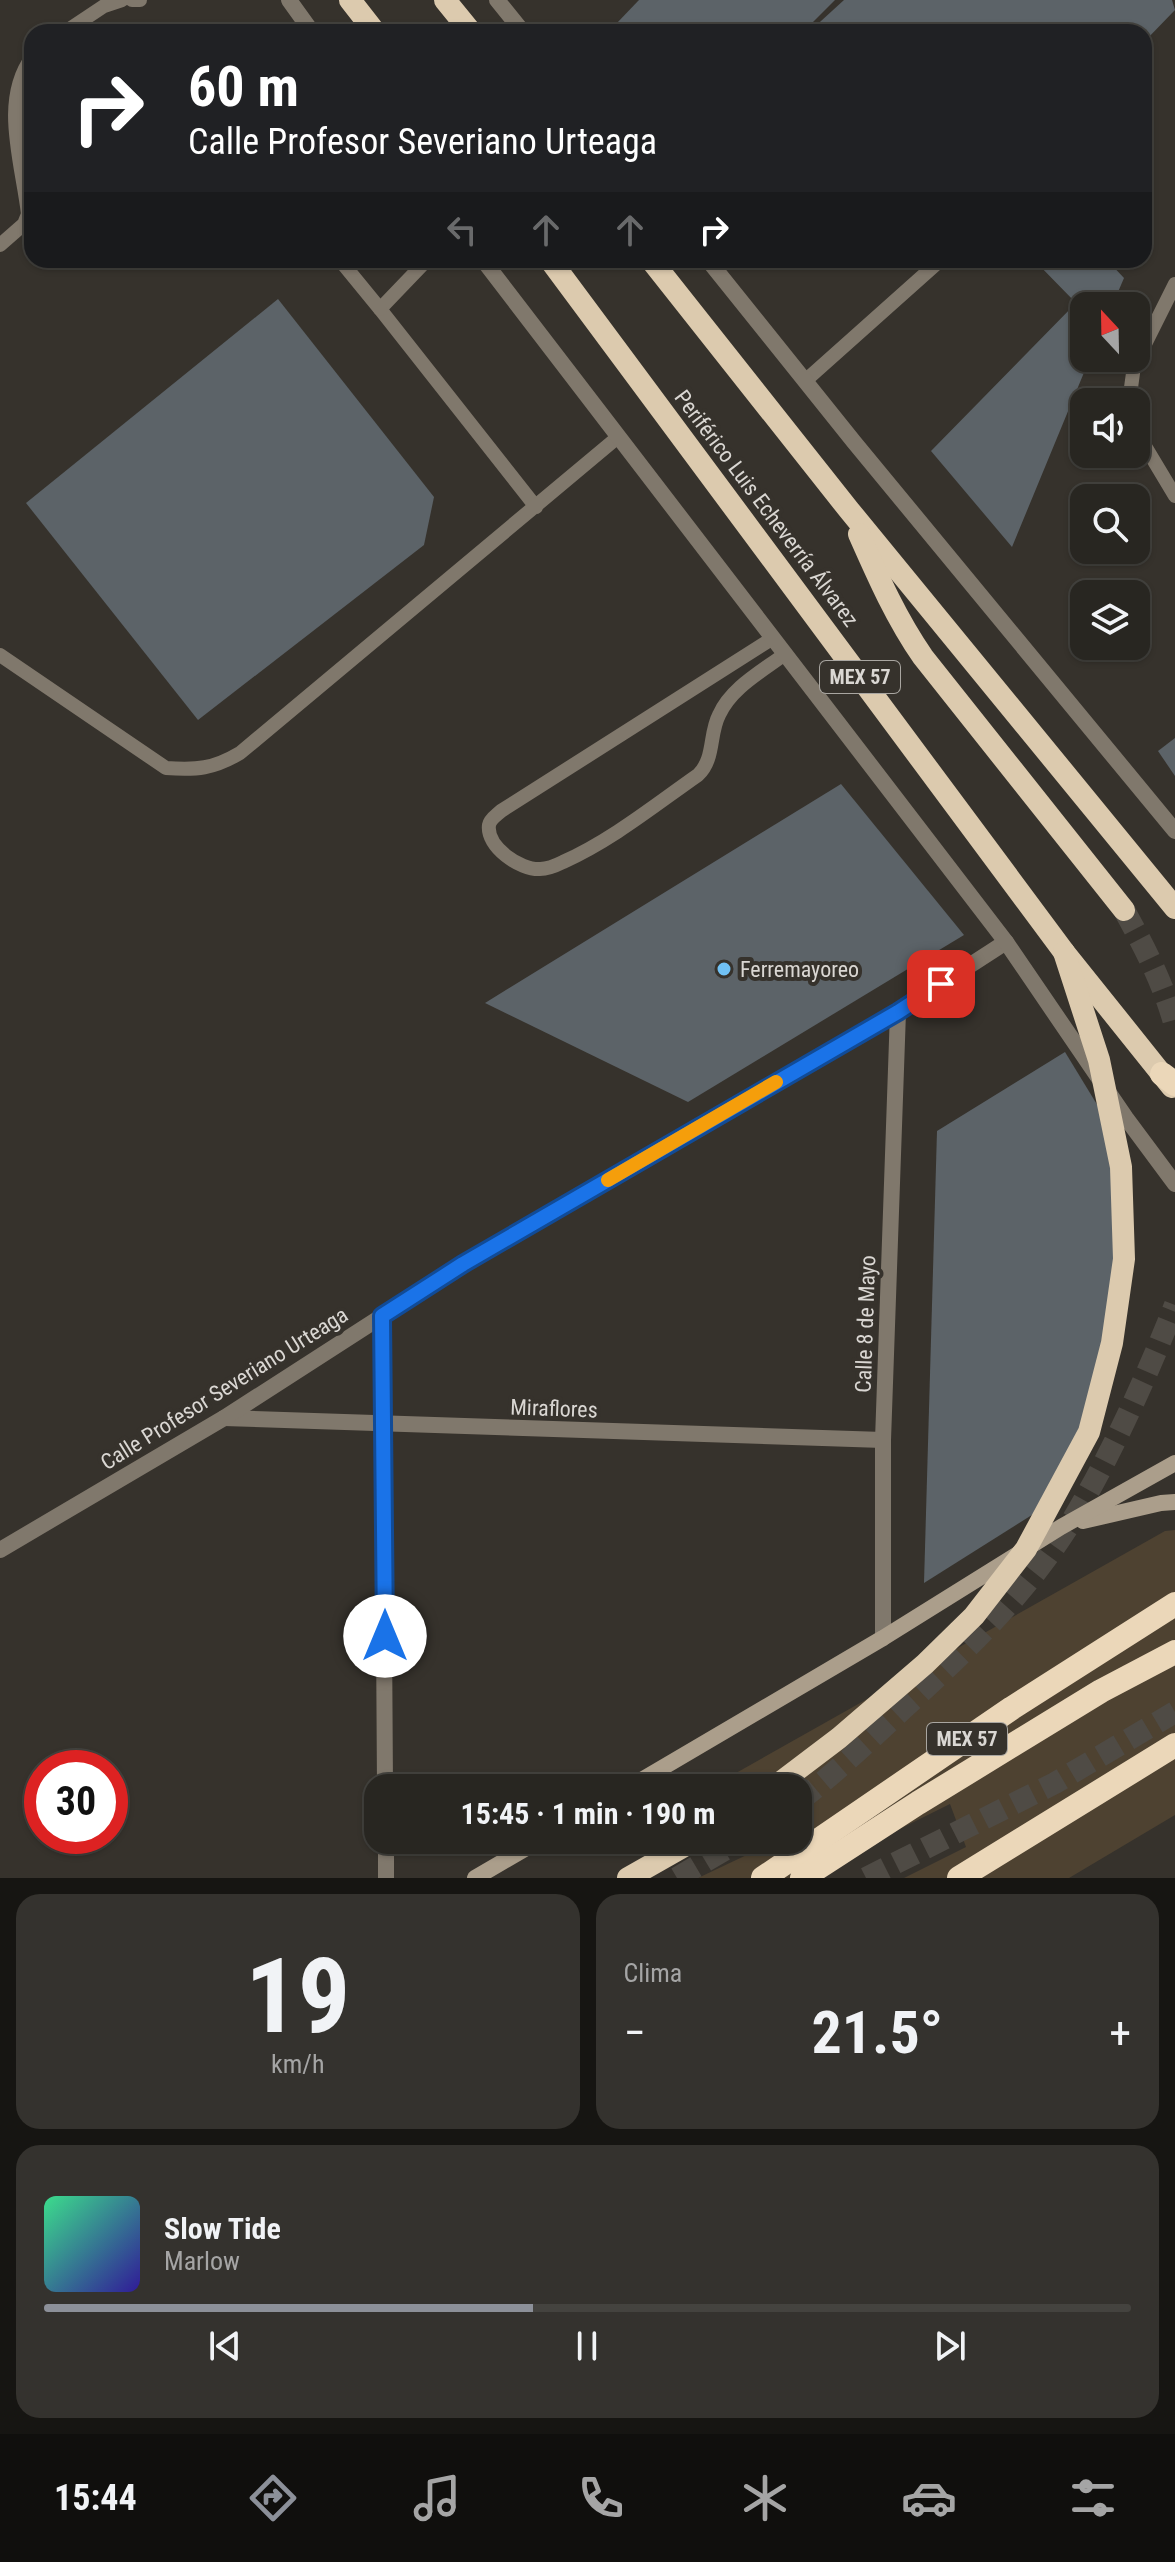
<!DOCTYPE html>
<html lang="es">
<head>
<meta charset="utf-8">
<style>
  body { margin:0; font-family:"Roboto Condensed",sans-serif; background:#34322e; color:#f1f3f6; height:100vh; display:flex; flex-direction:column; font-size:30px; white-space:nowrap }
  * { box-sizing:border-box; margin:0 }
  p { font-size:26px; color:#a5a5a5 }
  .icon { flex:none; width:44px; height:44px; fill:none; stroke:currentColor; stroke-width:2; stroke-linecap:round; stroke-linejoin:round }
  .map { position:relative; height:1878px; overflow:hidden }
  .drawer { display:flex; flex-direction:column; gap:16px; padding:16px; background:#161512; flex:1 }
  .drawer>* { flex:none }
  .hud { position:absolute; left:24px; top:24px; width:1128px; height:244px; border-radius:24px; box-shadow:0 2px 6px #0004,0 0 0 2px #44433f; background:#202124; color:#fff; overflow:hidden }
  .needle { width:52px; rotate:338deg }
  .tools { position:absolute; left:1070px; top:292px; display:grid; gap:16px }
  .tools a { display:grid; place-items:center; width:80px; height:80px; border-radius:16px; background:#282621; box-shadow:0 2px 6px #0004,0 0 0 2px #44433f; font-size:40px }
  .speed { position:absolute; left:24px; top:1750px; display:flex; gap:16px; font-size:40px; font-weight:700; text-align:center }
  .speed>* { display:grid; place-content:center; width:104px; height:104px; border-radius:50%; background:#282621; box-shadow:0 2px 6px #0004,0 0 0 2px #44433f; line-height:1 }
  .speed .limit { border:12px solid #d22; background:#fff; color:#111 }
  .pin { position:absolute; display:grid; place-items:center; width:68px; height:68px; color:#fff; margin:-34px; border-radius:16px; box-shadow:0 4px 12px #0006 }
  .me { position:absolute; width:88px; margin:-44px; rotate:0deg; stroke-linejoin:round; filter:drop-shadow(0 0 6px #0008) }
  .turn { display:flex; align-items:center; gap:28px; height:168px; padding:0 32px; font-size:36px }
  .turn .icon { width:104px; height:104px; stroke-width:2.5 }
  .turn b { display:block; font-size:56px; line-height:68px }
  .lanes { display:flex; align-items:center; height:76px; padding:0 32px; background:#0003; justify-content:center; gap:40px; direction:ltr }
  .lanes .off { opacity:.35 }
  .big { font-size:60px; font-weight:700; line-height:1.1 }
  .drawer .tile { flex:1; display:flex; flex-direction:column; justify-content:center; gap:12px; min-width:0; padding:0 28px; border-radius:24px; background:#34322e }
  .drawer .dial { align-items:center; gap:0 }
  .dial b { font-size:104px; line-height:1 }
  .song { display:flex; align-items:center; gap:24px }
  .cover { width:96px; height:96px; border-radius:12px; background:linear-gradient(135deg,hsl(150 70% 55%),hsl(250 70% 35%)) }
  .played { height:8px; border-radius:4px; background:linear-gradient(90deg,#8c9099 45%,#44433f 45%) }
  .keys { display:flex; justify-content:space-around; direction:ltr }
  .heat { display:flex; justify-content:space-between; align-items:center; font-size:44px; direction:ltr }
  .drawer .tiles { flex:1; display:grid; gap:16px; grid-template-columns:1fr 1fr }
  .tile:last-child { grid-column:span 2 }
  .trip { position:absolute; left:364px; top:1774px; width:448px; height:80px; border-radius:24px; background:#282621; box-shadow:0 2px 6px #0004,0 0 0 2px #44433f; font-weight:700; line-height:80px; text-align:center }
  .menu { display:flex; height:128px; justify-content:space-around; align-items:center; background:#100f0d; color:#a5a5a5 }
  .menu .icon { width:56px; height:56px }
  .menu .current { color:#8c9099 }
  .menu b { font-size:36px; color:#f1f3f6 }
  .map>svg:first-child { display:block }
  .green { fill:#4e4231 }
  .building { fill:#5c6368 }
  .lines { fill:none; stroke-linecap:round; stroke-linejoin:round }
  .trunk-tunnel { stroke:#4f4b45; stroke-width:22; stroke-dasharray:22 11; stroke-linecap:butt }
  .service { stroke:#80786c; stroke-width:14 }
  .minor { stroke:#80786c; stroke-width:16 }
  .tertiary { stroke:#80786c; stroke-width:16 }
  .secondary { stroke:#ab9e8b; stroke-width:16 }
  .trunk { stroke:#dccaae; stroke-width:22 }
  .motorway { stroke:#ebd7b9; stroke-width:24 }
  .trunk-bridge { stroke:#dccaae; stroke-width:22 }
  .route-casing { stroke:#114b97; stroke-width:20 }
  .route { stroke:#1a73e8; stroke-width:14 }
  .slow { stroke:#f59e0b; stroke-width:14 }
  .poi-dot { fill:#70c1f4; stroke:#36322c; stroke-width:3 }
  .labels { text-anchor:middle; stroke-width:8; stroke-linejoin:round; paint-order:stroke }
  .shield { fill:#36322c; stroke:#a9a6a1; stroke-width:2 }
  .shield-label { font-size:20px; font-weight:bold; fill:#dad7d3 }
  .street-label { font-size:22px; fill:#dad7d3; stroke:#36322c }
  .poi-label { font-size:22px; fill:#dad7d3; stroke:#36322c; text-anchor:start }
</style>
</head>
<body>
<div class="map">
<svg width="1175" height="1878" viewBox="0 0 1175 1878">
  <rect width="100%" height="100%" fill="#36322c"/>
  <path class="green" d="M1175 1530V1815L1069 1878H904L966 1847 950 1804 801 1878H698L778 1840H798V1788H726L720 1782 1165 1531Z"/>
  <g class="building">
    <path d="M639 0H835L803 32H622L616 24Z"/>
    <path d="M844 0H1172L1175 10 1144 42V32H809Z"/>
    <path d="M1034 260H1107L1124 278 1112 306H1084V358H1090L1012 547 931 451 1076 303Z"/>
    <path d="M278 299 434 497 424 545 198 720 26 503Z"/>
    <path d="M1175 738V776L1158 751Z"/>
    <path d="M841 784 964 935 688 1102 485 1003Z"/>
    <path d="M1065 1052 1104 1116 1119 1203 1113 1299 1085 1425 1043 1508 924 1583 937 1131Z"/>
  </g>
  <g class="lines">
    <g class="trunk-tunnel">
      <path d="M1124 910C1145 948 1164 985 1175 1026"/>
      <path d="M798 1802C835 1773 869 1741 903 1709 965 1652 1029 1591 1073 1519 1113 1451 1146 1378 1175 1305"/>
      <path d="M677 1878 741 1840"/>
      <path d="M866 1878 1055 1783 1175 1712"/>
    </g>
    <g class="service">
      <path d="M132 0H140"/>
      <path d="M65 32 104 6 122 0"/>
      <path d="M0 245 24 224 28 214C22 162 0 101 32 57"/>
      <path d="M427 260 380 309 536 507"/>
      <path d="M344 265 380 309"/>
      <path d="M805 381 935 265"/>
      <path d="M1129 402 1134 366 1175 284"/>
      <path d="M1136 431 1175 496"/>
      <path d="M773 638 501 811C497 815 490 819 489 825 486 847 520 870 540 869 547 869 557 865 563 862 612 840 655 805 698 775 715 759 709 734 719 715 731 688 761 672 785 654"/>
      <path d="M0 655 166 768C197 770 213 769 240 753L618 437"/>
    </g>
    <g class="minor">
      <path d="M382 1316 385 1788"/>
      <path d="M224 1418 883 1440"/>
      <path d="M0 1550 224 1418 463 1264 898 1012 1006 942"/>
      <path d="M883 1638V1440L898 1012"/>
      <path d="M386 1840V1878"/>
    </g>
    <g class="tertiary">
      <path d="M289 0 312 32"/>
      <path d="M497 0 523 32"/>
      <path d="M483 260 1006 942 1126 1118 1175 1184"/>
      <path d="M708 260 854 442 1175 831"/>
    </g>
    <g class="secondary">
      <path d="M1083 1521 1161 1503 1175 1502"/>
      <path d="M628 1788 883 1638 1061 1527 1175 1463"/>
      <path d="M475 1878 540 1840"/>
    </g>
    <g class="trunk">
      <path d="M350 0 375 32"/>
      <path d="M445 0 471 32"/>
      <path d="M550 260 1064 952 1172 1087"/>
      <path d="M651 260 849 510 1175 908"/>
      <path d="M859 534C878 577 896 618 923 657L1124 910"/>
      <path d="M628 1878 695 1840"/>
    </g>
    <g class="motorway">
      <path d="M1162 1074 1175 1084"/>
      <path d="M763 1878 1012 1708 1175 1604"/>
      <path d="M802 1878 918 1803 1101 1691 1175 1652"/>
      <path d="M959 1878 1175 1745"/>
    </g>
    <path class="trunk-bridge" d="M773 1788 839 1738 925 1664 974 1616 1026 1549 1089 1432 1112 1343 1124 1259 1121 1167 1099 1060 1064 952"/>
  </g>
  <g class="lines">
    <defs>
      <path id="route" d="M385 1636 382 1316 463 1264 898 1012 941 984"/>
    </defs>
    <use href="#route" class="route-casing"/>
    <use href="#route" class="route"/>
    <path class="slow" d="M608 1180 776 1082"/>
  </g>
  <circle class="poi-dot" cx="724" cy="969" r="8"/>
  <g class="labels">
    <g class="shield">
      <rect x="820" y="661" width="80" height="32" rx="6"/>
      <rect x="927" y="1723" width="80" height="32" rx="6"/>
    </g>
    <g class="shield-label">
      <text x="860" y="684">MEX 57</text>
      <text x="967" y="1746">MEX 57</text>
    </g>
    <g class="street-label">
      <text transform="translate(767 508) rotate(53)" y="8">Periférico Luis Echeverría Álvarez</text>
      <text transform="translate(865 1324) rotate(-88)" y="8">Calle 8 de Mayo</text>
      <text transform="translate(224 1388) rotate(-32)" y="8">Calle Profesor Severiano Urteaga</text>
      <text transform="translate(554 1408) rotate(2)" y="8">Miraflores</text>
    </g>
    <g class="poi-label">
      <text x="740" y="977">Ferremayoreo</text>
    </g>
  </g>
</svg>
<div class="tools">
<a><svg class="needle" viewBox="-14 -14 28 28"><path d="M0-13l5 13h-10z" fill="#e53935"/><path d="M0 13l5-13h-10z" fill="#a5a5a5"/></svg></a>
<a><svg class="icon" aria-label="sound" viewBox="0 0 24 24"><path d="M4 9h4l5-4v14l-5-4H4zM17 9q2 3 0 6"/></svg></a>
<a><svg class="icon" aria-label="search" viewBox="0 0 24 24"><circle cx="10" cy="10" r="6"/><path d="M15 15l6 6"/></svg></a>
<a><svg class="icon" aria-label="layers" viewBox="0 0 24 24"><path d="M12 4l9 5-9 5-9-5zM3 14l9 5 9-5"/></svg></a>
</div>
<div class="speed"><div class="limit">30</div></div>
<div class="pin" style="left:941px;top:984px;background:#d93025"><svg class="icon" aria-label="arrive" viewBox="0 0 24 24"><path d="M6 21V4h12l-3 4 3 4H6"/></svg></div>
<svg class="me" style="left:385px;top:1636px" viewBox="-20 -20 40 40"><circle r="19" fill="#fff"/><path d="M0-13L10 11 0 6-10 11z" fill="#1a73e8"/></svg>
<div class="trip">15:45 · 1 min · 190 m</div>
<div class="hud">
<div class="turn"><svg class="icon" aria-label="right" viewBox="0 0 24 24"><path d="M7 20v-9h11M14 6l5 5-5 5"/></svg><div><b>60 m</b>Calle Profesor Severiano Urteaga</div></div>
<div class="lanes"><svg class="icon off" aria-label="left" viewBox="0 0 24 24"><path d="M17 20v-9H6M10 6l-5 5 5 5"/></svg><svg class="icon off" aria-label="ahead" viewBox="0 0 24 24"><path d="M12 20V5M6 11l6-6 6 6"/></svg><svg class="icon off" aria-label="ahead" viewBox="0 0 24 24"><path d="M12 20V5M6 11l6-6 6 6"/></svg><svg class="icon" aria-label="right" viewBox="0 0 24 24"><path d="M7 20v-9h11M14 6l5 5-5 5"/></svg></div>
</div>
</div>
<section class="drawer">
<div class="tiles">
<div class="tile dial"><b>19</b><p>km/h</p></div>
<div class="tile"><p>Clima</p>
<div class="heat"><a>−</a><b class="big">21.5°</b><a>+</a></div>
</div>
<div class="tile">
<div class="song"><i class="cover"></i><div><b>Slow Tide</b><p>Marlow</p></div></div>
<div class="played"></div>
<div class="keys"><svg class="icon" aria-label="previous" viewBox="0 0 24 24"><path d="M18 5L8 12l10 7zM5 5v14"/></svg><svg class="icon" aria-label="pause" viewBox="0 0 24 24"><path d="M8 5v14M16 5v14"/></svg><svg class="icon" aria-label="next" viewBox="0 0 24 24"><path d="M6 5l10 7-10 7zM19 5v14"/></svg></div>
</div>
</div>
</section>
<nav class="menu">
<b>15:44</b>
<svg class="icon current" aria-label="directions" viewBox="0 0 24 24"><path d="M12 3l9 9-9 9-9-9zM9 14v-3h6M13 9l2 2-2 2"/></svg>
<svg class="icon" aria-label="music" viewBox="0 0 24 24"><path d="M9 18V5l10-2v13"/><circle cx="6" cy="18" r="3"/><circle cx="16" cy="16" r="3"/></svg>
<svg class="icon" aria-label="phone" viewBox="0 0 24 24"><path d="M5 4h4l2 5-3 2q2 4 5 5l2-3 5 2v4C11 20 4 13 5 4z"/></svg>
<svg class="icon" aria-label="climate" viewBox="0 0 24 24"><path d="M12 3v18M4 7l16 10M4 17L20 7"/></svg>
<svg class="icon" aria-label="car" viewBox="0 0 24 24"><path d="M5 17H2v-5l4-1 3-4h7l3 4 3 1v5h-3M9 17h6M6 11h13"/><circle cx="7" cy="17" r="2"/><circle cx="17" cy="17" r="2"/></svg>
<svg class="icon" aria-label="filters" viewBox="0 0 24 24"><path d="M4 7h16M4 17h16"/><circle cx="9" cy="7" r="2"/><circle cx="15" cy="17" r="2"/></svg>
</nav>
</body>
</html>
